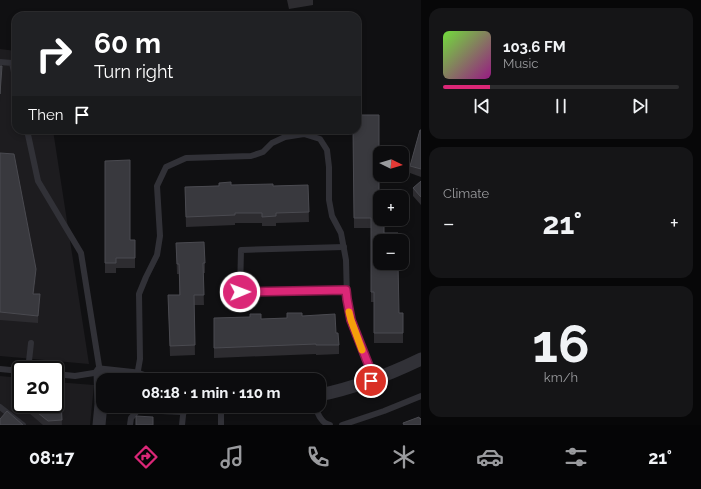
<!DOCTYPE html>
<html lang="en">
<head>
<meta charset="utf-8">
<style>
  body { margin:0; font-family:Raleway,sans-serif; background:#151517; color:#f1f3f6; height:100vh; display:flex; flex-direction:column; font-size:15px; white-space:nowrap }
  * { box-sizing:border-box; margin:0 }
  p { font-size:13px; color:#9a9b9e }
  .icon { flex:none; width:22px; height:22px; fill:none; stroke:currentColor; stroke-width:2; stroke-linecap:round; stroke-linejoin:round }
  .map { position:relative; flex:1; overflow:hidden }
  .details { display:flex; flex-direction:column; gap:8px; padding:8px; background:#070708; width:280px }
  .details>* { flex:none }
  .hud { position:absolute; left:12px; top:12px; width:349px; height:122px; border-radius:12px; box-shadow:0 2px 6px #0003,0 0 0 1px #2c2c2e; background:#202124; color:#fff; overflow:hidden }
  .needle { width:26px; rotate:95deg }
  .controls { position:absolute; left:373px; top:146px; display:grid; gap:8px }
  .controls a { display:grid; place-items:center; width:36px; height:36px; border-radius:8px; background:#0c0c0e; box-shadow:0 2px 6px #0003,0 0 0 1px #2c2c2e; font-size:20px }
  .speed { position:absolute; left:12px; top:361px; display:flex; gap:8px; font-size:20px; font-weight:700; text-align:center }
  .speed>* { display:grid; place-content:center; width:52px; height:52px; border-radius:50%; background:#0c0c0e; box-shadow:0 2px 6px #0003,0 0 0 1px #2c2c2e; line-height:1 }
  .speed .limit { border:2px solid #111; border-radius:6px; background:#fff; color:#111 }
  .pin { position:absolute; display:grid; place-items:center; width:34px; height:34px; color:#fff; margin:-17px; border:2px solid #fff; border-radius:50%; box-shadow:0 1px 4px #0007 }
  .me { position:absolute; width:44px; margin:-22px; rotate:89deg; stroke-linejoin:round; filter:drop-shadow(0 0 3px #0008) }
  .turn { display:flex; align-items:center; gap:14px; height:84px; padding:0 16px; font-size:18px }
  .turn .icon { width:52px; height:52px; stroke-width:2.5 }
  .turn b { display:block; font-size:28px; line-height:34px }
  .then { display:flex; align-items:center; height:38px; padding:0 16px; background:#0003; gap:8px; font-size:15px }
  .big { font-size:30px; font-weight:700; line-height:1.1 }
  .details .card { flex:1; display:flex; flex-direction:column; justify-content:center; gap:6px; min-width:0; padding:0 14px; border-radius:12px; background:#151517 }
  .details .dial { align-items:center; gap:0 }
  .dial b { font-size:52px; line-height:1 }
  .song { display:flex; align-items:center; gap:12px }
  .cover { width:48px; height:48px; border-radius:6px; background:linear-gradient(135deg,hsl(100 70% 55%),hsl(310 70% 35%)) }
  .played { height:4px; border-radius:2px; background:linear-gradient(90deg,#db2777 20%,#2c2c2e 20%) }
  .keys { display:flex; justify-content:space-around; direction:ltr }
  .heat { display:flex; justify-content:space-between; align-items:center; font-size:22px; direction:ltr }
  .trip { position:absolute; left:96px; top:373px; width:230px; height:40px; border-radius:12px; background:#0c0c0e; box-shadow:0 2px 6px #0003,0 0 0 1px #2c2c2e; font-weight:700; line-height:40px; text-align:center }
  .menu { display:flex; height:64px; justify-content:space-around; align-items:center; background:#050506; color:#9a9b9e }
  .menu .icon { width:28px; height:28px }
  .menu .current { color:#db2777 }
  .menu b { font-size:18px; color:#f1f3f6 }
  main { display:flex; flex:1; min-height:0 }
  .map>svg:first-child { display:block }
  .built { fill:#1d1c1f }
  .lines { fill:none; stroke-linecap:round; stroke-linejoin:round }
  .lane { stroke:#313137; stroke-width:6 }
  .street { stroke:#313137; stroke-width:13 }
  .wall { fill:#2d2c30 }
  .shaded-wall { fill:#1c1b1e }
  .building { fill:#39393e; stroke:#4a4a50 }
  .route-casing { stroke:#8e194d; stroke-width:10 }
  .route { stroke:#db2777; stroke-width:7 }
  .slow { stroke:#f59e0b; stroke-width:7 }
</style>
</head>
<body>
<main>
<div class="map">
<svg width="421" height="425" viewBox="0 0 421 425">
  <rect width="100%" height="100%" fill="#101012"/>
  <g class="built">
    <path d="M0 49 16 51V130H53L89 364 0 356Z"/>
    <path d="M0 376 21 378V404H55V382L94 385 90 425H0Z"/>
  </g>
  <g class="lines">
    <g class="lane">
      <path d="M0 62 12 63 16 81"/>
      <path d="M27 130 38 181 81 253 100 372 75 376 55 374"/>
      <path d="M344 247 241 250 240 292 347 290"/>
      <path d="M0 369 21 371"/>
      <path d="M28 370 31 343"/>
      <path d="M137 376 140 359 139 294 146 277 157 255 160 236 157 186 166 167 186 158 251 156 263 152 272 143 285 137 304 134 320 139 327 150 329 167V200L332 216 341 233 346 260 347 299 351 320 369 366 371 381"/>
      <path d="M315 406C318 414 321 423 330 425"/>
      <path d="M0 407 23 425"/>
      <path d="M130 425 131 418 138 410 184 412"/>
      <path d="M182 425 184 406"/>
      <path d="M221 425V406"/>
      <path d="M342 425 384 411 421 396"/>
    </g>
    <g class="street">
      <path d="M319 395C354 388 388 375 421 359"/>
      <path d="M99 425 101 404 100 372 137 376 148 380"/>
    </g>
  </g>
  <g class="wall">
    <path d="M287 0H313V5L289 9Z"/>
    <path d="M353 130 379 196 384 233 399 313H403V343H374V302H371V228H354Z"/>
    <path d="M421 130V177L410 173V166Z"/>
    <path d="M0 153 36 277 34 294 40 302 38 323 0 320Z"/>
    <path d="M105 161 130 240H135V268H116V273H105Z"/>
    <path d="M421 181V205L413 196V188Z"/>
    <path d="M231 185 273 186 308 185 309 222 276 223V226H262V223H235V225L186 227 185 187Z"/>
    <path d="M176 243 205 263V273H203L204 305H194L195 355 170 356 168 295H179V274H177Z"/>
    <path d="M302 316 336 333 339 345V354L316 355V354L214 358V318L261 319 287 318Z"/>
    <path d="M60 383 62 425H43L22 407V404H55Z"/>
  </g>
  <g class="shaded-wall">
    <path d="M2 66V74L0 102V94Z"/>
    <path d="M36 269V277L33 302V294Z"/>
    <path d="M40 294V302L38 323V316Z"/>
  </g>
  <g class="building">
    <path d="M0 66H2L0 94Z"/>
    <path d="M357 115H379V196H384V197H380V219H384V233H398V241H380V263H398L399 313H403V333H374V292H371V218H354L353 130H357Z"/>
    <path d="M420 130H421V169L410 166Z"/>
    <path d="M0 153 14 154 36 269 33 294H40L38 316 0 312Z"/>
    <path d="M130 160V240H135V258H116V263H105V161Z"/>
    <path d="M421 181V197L413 188Z"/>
    <path d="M231 182V185L273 184V186L308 185 309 212 276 213V216L262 217V213H235V215L186 217 185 187 219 186V183Z"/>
    <path d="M204 242 205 263H203L204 295H194L195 345 170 346 168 295H180L179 264H177L176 243Z"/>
    <path d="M287 313H302V316L335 314 336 333H338L339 345H316V344L214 348V318L250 317V314H261V319L287 318Z"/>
    <path d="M60 383 62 420 48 421 27 404H55V384Z"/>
    <path d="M7 411 23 425H0V419Z"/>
    <path d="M136 416 153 417V425H136Z"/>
    <path d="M419 417 420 419 421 418V425H404L403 423Z"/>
  </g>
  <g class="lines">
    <defs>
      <path id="route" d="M240 292 346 290 347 299 351 320 369 366 371 381"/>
    </defs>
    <use href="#route" class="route-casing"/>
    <use href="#route" class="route"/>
    <path class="slow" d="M349 312 351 320 362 350"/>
  </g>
</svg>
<div class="controls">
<a><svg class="needle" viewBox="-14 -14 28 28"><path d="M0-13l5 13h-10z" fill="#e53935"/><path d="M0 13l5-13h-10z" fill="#9a9b9e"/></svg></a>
<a>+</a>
<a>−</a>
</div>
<div class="speed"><div class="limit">20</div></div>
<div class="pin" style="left:371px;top:381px;background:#d93025"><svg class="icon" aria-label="arrive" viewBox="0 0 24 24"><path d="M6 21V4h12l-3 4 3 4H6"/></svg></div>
<svg class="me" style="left:240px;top:292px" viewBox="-20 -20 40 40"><circle r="17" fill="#db2777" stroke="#fff" stroke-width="3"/><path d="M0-11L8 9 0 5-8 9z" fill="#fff"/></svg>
<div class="trip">08:18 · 1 min · 110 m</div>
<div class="hud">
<div class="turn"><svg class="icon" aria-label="right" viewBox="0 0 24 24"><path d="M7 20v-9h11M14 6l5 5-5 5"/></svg><div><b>60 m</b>Turn right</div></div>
<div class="then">Then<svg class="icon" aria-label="arrive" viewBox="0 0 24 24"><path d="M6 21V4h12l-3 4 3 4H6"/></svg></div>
</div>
</div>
<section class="details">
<div class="card">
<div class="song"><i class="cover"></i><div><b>103.6 FM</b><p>Music</p></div></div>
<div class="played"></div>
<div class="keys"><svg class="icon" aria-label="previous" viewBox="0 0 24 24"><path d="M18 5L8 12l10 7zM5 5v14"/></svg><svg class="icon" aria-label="pause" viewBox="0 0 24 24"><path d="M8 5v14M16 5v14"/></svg><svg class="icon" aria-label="next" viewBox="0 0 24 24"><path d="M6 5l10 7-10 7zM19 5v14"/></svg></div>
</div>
<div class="card"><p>Climate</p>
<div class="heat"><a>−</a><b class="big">21°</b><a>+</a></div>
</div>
<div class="card dial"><b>16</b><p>km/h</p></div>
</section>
</main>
<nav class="menu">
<b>08:17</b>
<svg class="icon current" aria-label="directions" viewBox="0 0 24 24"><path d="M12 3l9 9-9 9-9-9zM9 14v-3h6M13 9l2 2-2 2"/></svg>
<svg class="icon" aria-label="music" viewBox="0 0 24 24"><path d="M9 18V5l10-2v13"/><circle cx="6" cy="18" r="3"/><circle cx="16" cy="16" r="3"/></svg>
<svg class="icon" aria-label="phone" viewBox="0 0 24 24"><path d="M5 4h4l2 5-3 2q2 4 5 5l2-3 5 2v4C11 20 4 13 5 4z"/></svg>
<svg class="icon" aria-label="climate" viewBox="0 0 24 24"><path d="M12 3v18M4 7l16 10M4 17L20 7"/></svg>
<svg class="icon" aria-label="car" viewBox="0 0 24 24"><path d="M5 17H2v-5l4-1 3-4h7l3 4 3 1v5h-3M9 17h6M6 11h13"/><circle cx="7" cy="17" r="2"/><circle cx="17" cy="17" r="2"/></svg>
<svg class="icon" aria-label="filters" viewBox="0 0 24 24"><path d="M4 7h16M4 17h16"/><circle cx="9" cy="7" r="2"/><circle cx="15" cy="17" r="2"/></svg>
<b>21°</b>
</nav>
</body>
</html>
